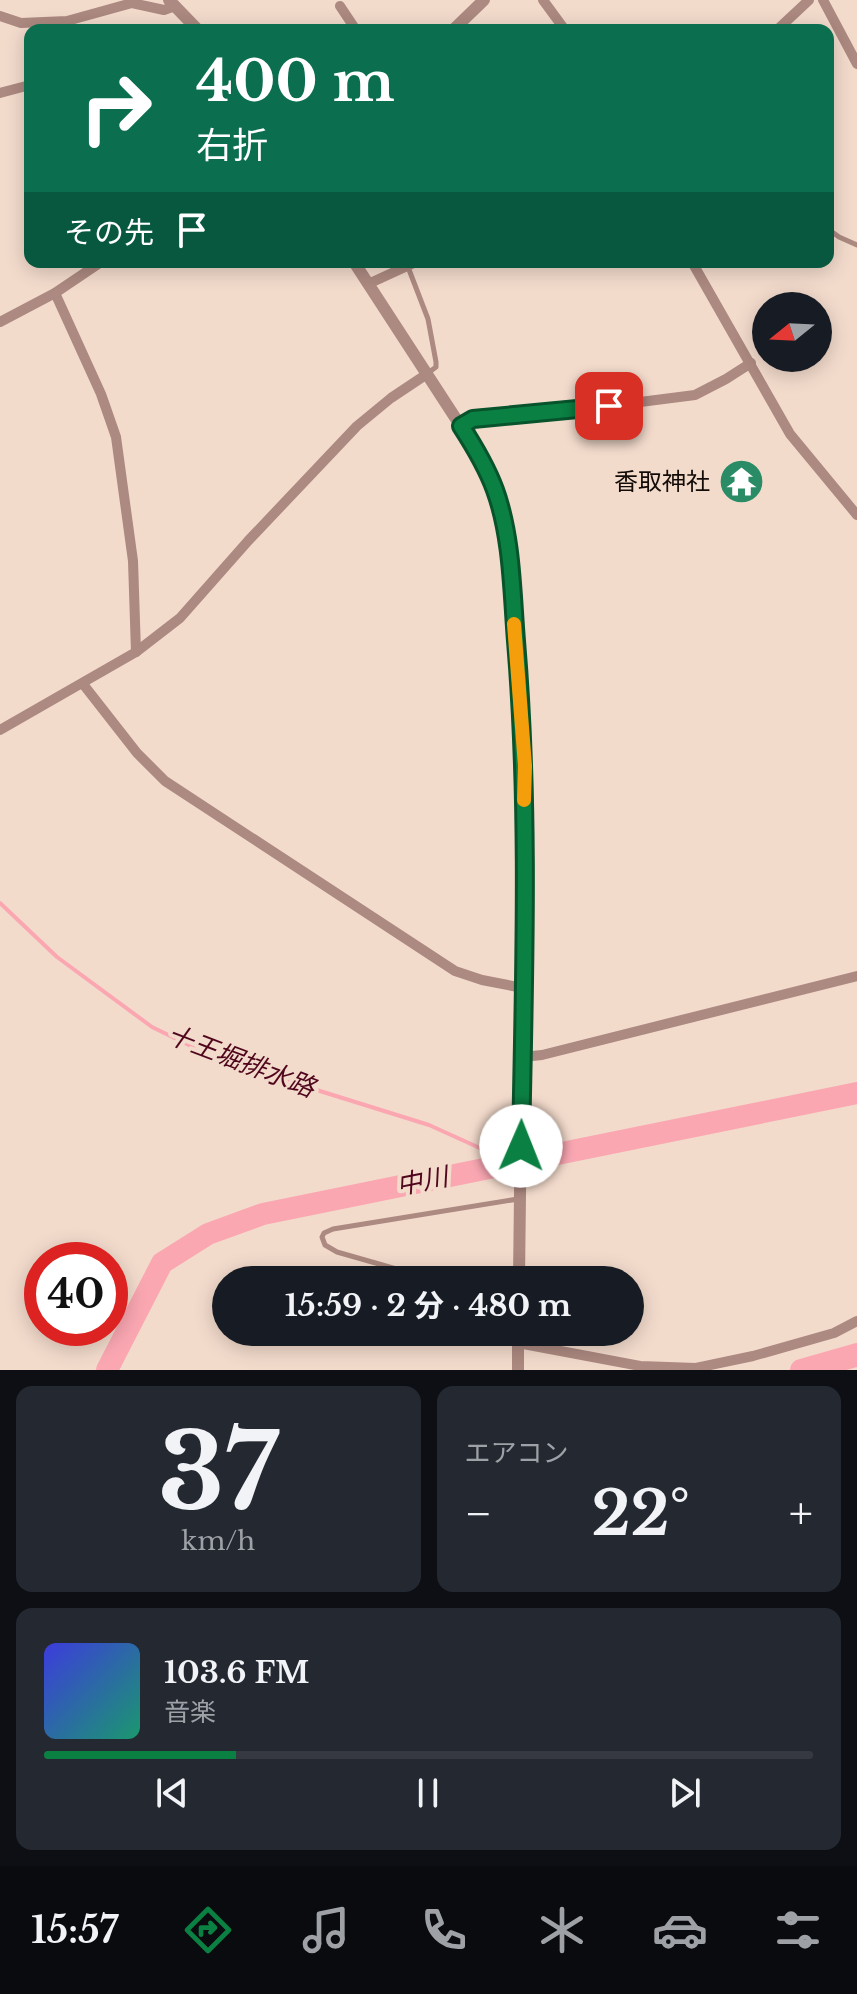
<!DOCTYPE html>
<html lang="ja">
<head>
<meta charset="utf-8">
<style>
  body { margin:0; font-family:"Libre Baskerville","Noto Sans JP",serif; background:#242831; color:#f1f3f6; height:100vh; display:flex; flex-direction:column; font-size:30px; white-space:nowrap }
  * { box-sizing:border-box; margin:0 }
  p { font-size:26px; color:#9ea1a6 }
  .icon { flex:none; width:44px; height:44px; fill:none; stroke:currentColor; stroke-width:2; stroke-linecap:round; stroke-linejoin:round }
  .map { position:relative; height:1370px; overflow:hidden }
  .sheet { display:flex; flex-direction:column; gap:16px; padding:16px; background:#0d0f14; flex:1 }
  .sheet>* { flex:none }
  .guide { position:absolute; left:24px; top:24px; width:810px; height:244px; border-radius:16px; box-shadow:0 4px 20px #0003; background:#0b6e4f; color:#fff; overflow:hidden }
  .needle { width:52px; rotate:252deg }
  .tools { position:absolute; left:752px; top:292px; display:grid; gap:16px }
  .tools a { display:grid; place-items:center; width:80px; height:80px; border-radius:50%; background:#171b24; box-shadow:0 4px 20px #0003; font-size:40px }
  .speed { position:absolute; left:24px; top:1242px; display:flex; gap:16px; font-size:40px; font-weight:700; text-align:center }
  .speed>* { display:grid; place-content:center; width:104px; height:104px; border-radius:50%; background:#171b24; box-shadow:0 4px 20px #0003; line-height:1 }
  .speed .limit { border:12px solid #d22; background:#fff; color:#111 }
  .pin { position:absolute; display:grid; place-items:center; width:68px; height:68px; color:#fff; margin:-34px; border-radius:16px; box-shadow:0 4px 12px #0006 }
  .me { position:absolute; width:88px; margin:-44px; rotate:1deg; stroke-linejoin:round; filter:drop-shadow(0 0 6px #0008) }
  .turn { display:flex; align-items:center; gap:28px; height:168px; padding:0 40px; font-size:36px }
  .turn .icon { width:104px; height:104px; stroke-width:2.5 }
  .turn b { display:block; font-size:56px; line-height:68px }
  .then { display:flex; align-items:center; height:76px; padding:0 40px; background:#0003; gap:16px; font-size:30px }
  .big { font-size:60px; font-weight:700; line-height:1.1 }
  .sheet .card { flex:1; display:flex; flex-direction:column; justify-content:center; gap:12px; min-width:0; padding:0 28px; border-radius:16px; background:#242831 }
  .sheet .dial { align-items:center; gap:0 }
  .dial b { font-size:104px; line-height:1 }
  .song { display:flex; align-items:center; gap:24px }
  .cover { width:96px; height:96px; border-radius:12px; background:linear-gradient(135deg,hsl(240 70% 55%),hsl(160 70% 35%)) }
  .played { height:8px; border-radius:4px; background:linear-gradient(90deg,#0b8043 25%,#363941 25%) }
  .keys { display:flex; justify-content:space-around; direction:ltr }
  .heat { display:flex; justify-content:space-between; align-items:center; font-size:44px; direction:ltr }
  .sheet .tiles { flex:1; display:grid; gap:16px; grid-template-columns:1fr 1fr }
  .card:last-child { grid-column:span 2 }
  .trip { position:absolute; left:212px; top:1266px; width:432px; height:80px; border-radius:40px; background:#171b24; box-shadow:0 4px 20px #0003; font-weight:700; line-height:80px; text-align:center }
  .menu { display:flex; height:128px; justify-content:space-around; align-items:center; background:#090b0e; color:#9ea1a6 }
  .menu .icon { width:56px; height:56px }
  .menu .selected { color:#0b8043 }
  .menu b { font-size:36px; color:#f1f3f6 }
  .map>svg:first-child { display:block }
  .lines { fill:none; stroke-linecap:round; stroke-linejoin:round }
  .stream { stroke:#faa7b2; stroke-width:4 }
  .river { stroke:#faa7b2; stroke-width:22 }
  .service { stroke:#ac8981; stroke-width:5 }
  .minor { stroke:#ac8981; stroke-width:10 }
  .tertiary { stroke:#ac8981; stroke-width:12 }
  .route-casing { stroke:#07532c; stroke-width:20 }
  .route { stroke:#0b8043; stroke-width:14 }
  .slow { stroke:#f59e0b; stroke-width:14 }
  .labels { text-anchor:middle; stroke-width:8; stroke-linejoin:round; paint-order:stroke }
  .poi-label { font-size:24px; fill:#130b07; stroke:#f3dbcc; text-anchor:end }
  .water-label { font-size:26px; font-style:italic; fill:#50071d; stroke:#f3dbcc }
</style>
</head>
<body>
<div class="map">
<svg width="857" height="1370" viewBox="0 0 857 1370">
  <rect width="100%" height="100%" fill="#f3dbcc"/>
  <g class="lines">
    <g class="stream">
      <path d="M0 903 57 957 152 1027 199 1050 259 1072 429 1125 513 1163"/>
      <path d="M839 1370 857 1365"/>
    </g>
    <g class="river">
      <path d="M107 1370 162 1263 208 1234 263 1214 857 1093"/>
      <path d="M801 1370 857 1354"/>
    </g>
    <g class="service">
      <path d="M828 229 839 237 857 245"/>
      <path d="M408 267 428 319 436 362V367L428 373"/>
      <path d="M435 1280 337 1252 325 1245 322 1237 324 1233 333 1229 518 1199"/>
    </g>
    <g class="minor">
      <path d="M543 0 565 30"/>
      <path d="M823 0 857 64"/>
      <path d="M340 6 356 30"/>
      <path d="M0 16 21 23 67 21 132 3 164 10 175 6"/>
      <path d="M777 30 809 0"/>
      <path d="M0 93 30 85"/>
      <path d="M692 262 790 434 857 515"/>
      <path d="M368 284 416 262"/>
      <path d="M55 293 101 394 116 437 133 561 136 652"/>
      <path d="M0 322 55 293 101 262"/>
      <path d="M461 426 473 419 609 406 695 395 726 379 751 363"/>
      <path d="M83 684 137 753 165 781 455 971 482 980 523 988"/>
      <path d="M0 730 136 652 180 618 248 541 357 426 391 398 427 374"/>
      <path d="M522 1057 542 1055 857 976"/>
      <path d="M518 1343 640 1366 696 1368 753 1356 834 1333 857 1321"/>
    </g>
    <g class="tertiary">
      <path d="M169 0 198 30"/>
      <path d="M453 30 484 0"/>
      <path d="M354 262 473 445 496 491 508 548 525 766 519 1280"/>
      <path d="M518 1370V1332"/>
    </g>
  </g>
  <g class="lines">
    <defs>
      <path id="route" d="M521 1146C524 978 530 809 516 641 512 591 512 537 495 490 487 468 474 446 461 426L473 419 609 406"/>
    </defs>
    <use href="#route" class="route-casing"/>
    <use href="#route" class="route"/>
    <path class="slow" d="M514 624 525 766 524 800"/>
  </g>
  <defs>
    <symbol id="temple-disc" viewBox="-11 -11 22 22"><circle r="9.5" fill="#2a8c66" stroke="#f3dbcc"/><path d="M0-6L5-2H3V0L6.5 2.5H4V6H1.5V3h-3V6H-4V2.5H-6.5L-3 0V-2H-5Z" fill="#fff"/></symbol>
  </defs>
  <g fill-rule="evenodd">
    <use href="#temple-disc" x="716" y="456" width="51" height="51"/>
  </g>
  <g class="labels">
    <g class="poi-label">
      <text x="710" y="490">香取神社</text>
    </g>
    <g class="water-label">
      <text transform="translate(241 1061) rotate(21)" y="9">十王堀排水路</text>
      <text transform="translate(422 1181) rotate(-11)" y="9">中川</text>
    </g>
  </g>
</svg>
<div class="tools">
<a><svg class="needle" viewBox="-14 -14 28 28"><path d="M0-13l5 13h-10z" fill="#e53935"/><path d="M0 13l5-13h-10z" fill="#9ea1a6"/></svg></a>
</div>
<div class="speed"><div class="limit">40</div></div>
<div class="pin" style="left:609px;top:406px;background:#d93025"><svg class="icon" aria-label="arrive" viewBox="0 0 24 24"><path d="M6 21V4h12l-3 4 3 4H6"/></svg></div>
<svg class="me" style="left:521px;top:1146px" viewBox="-20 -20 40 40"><circle r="19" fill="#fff"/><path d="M0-13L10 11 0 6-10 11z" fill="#0b8043"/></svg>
<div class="trip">15:59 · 2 分 · 480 m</div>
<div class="guide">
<div class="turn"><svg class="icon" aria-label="right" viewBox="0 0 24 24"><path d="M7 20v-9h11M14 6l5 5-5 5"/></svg><div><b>400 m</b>右折</div></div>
<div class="then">その先<svg class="icon" aria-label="arrive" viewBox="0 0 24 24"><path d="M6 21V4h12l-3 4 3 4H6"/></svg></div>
</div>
</div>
<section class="sheet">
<div class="tiles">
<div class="card dial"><b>37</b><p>km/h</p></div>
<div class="card"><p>エアコン</p>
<div class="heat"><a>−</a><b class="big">22°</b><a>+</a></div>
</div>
<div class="card">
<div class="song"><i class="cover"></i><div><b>103.6 FM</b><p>音楽</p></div></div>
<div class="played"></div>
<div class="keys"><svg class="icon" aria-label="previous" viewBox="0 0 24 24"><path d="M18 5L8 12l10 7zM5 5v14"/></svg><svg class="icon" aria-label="pause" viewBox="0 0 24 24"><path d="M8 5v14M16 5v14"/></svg><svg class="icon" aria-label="next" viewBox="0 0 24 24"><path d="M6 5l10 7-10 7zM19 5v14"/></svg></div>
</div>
</div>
</section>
<nav class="menu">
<b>15:57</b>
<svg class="icon selected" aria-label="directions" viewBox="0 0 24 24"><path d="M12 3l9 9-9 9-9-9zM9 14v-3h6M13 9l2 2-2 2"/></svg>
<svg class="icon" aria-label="music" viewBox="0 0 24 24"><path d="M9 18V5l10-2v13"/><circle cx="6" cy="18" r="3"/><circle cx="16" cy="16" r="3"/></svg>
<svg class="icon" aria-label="phone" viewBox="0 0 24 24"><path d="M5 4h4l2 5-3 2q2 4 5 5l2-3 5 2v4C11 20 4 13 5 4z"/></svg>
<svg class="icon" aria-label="climate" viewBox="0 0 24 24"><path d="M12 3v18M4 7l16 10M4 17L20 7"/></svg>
<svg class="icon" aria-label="car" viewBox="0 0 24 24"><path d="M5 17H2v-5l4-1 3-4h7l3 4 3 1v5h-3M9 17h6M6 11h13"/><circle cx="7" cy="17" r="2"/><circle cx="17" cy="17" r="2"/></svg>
<svg class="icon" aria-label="filters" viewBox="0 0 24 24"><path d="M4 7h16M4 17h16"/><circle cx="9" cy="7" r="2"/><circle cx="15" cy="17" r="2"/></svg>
</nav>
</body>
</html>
